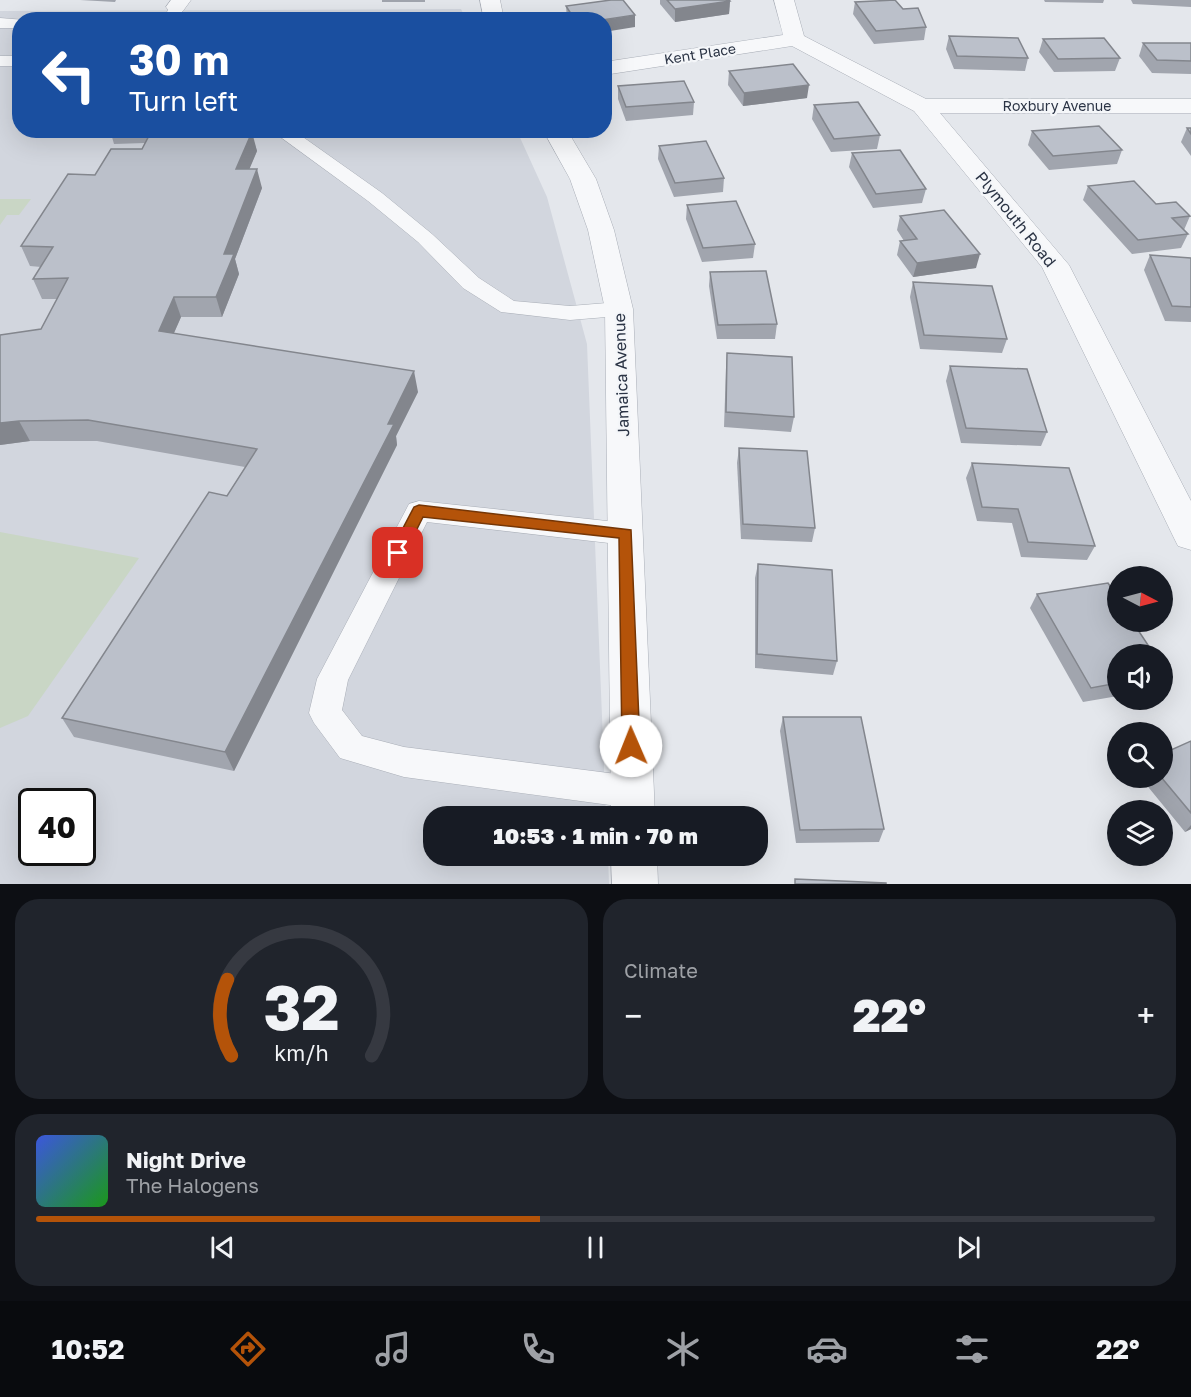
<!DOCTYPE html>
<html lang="en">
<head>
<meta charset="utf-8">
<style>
  body { margin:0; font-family:"Golos Text",sans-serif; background:#20242c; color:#f1f3f6; height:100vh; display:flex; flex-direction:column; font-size:22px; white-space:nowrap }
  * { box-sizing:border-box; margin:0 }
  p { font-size:20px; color:#9ea1a6 }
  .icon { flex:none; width:33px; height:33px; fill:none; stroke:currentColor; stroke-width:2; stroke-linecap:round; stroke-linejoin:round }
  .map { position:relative; height:884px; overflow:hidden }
  .panel { display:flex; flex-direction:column; gap:15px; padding:15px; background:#0d0f14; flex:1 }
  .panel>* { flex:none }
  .guide { position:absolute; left:12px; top:12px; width:600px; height:126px; border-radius:24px; box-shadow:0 6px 24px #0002; background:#1a4fa0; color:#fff; overflow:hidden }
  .needle { width:39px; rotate:96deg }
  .tools { position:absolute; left:1107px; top:566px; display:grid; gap:12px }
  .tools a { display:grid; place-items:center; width:66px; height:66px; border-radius:50%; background:#171b24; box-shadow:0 6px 24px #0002; font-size:30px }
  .speed { position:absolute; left:18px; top:788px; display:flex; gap:12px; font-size:30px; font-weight:700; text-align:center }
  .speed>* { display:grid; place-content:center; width:78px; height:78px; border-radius:50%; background:#171b24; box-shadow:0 6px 24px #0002; line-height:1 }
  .speed .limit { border:3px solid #111; border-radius:9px; background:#fff; color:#111 }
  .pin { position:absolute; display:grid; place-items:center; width:51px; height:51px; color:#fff; margin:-26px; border-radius:12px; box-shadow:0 3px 9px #0006 }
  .me { position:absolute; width:66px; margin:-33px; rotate:359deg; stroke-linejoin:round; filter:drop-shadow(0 0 4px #0008) }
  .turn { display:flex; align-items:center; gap:21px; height:126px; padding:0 18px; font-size:27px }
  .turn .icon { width:78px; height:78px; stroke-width:2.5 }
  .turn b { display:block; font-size:42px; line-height:51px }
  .big { font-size:45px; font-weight:800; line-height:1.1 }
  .panel .tile { flex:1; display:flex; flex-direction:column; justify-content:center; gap:9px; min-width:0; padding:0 21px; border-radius:24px; background:#20242c }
  .panel .dial { align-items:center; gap:0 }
  .dial svg { height:156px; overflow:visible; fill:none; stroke:#363941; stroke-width:7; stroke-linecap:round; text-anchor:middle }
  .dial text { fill:#f1f3f6; stroke:none }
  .song { display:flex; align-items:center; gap:18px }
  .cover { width:72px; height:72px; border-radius:9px; background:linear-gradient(135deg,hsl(230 70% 55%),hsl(120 70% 35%)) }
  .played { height:6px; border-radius:3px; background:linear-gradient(90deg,#b45309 45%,#363941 45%) }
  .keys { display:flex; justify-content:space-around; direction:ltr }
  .heat { display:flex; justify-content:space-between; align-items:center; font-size:33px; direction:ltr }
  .panel .tiles { flex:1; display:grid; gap:15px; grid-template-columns:1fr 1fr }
  .tile:last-child { grid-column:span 2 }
  .trip { position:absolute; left:423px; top:806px; width:345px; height:60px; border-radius:24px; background:#171b24; box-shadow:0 6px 24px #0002; font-weight:800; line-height:60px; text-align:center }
  .tabs { display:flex; height:96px; justify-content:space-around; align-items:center; background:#090b0e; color:#9ea1a6 }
  .tabs .icon { width:42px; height:42px }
  .tabs .active { color:#b45309 }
  .tabs b { font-size:27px; color:#f1f3f6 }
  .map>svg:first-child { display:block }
  .built { fill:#d2d6de; fill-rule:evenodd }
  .green { fill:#c9d6c5 }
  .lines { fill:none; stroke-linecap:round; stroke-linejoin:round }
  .service-casing { stroke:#a9aeb7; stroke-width:1 }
  .minor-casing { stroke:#a9aeb7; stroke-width:1 }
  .tertiary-casing { stroke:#a9aeb7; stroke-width:1 }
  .service { fill:#f7f8fa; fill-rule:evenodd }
  .minor { fill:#f7f8fa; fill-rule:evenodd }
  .tertiary { fill:#f7f8fa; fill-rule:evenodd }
  .wall { fill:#a1a5ae }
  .shaded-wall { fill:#83868d }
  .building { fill:#bbc0ca; stroke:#83868d; stroke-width:1.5 }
  .route { fill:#b45309; stroke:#753606; stroke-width:1.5 }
  .labels { text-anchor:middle; stroke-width:4.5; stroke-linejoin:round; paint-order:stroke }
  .far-street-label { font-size:14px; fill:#2b3445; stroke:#f4f6f9 }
  .street-label { font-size:16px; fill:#2b3445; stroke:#f4f6f9 }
</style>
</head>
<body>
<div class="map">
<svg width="1191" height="884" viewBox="0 0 1191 884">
  <rect width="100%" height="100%" fill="#e4e7ec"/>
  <path class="built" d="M461 9 466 19 20 20V130L517 131 547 197 587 344 606 816H434V855H608L609 884H0V11ZM32 801H82V852H32Z"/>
  <g class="green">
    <path d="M0 199H31L19 215H7L0 225Z"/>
    <path d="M0 532 139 558 28 716 0 728Z"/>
  </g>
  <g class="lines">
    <defs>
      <g id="service">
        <path d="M176 2 184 7 179 20H163L171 4Z"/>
        <path d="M0 18 25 20H20V28H0Z"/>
        <rect x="0" y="56" width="20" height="10"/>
        <path d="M271 130H293L382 193 432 234 479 278 514 301 570 306 619 302 627 304 630 309 627 314 619 316 570 320 501 312 463 288 418 242 368 201Z"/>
        <path d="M419 501 626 523 636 527 640 534 636 541 626 545 427 522 348 680 342 710 362 736 404 747 632 776 644 781 649 792 644 803 632 808 404 777 340 758 314 723 309 713 317 679 409 504Z"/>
      </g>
      <g id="minor">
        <path d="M171 0H191L183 11H169L166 7Z"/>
        <path d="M774 0H794L804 36 926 99H1191V113H940L1069 265 1191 501V550L1178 546 1173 536 1042 267 914 111 792 46 604 75V62L783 35Z"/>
      </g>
      <g id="tertiary">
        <path d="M480 0H500L504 20H484Z"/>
        <path d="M543 130H567L596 179 614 230 633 309 655 816H611L605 309 588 230 570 179Z"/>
        <path d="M611 855H657L658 884H612Z"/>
      </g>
    </defs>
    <use href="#service" class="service-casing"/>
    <use href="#minor" class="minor-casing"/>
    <use href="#tertiary" class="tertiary-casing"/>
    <use href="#service" class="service"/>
    <use href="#minor" class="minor"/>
    <use href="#tertiary" class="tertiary"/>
  </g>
  <g class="wall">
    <path d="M80 0H116L115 2Z"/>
    <rect x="382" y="0" width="43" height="2"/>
    <path d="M660 0H729L730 1 729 14 675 22 660 4Z"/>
    <path d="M1044 0H1104L1103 3 1045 2Z"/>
    <path d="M1131 0H1191V7L1133 4Z"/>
    <path d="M855 2 903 9 926 27 924 40 874 44 853 14Z"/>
    <path d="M566 6 635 27 604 20H567Z"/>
    <path d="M949 36 1028 58 1025 71 954 69 946 49Z"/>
    <path d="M1043 39 1120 58 1115 71 1054 72 1039 52Z"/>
    <path d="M1143 43H1191V74L1152 73 1139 56Z"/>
    <path d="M729 71 807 98 743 106 728 85Z"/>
    <path d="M618 86 694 102 693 115 626 121 618 99Z"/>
    <path d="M814 105 880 135 877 149 831 152 812 119Z"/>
    <path d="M1187 128H1191V156L1181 142Z"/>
    <path d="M110 130H250L257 151 249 169 262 188 235 259 239 274 222 317H181L174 333 418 392 396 436 397 445 234 771 74 737 62 718 227 496 245 467 97 441H30L0 445 41 329 57 299H42L33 279 41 267 30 266 21 246 95 175 142 149 145 143 114 144Z"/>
    <path d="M1032 131 1122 150 1117 164 1049 170 1028 145Z"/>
    <path d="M659 146 724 178 723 192 674 197 658 159Z"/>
    <path d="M852 153 926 189 922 203 873 208 849 167Z"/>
    <path d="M1088 186 1156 204 1190 216 1184 230 1188 234 1181 248 1132 254 1083 200Z"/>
    <path d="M687 205 755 244 753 258 702 262 686 219Z"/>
    <path d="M900 216 976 268 913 277 897 255 900 241H904L897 230Z"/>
    <path d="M1150 255 1191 258V322L1165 321 1144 270Z"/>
    <path d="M710 272 777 324 775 339H717L709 286Z"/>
    <path d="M913 282 1007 339 1002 353 920 349 910 297Z"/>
    <path d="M727 353 794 417 791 432 724 427 726 368Z"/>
    <path d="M950 366 1047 432 1041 446 961 443 946 381Z"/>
    <path d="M739 448 815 528 812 542 741 539 737 463Z"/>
    <path d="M972 463 1095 546 1087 560 1021 557 1012 523 977 521 966 478Z"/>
    <path d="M758 564 837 661 833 675 755 668V578Z"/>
    <path d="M1037 594 1118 654V696L1083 702 1030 608Z"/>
    <path d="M1162 668 1167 675 1162 682Z"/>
    <path d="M783 717 884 829 879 842 796 843 780 731Z"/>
    <path d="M1191 741V829L1185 832 1140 777H1162Z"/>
  </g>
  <g class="shaded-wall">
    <path d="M730 1 729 14 675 22V9Z"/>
    <path d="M635 15V27L604 32V20Z"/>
    <path d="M809 85 807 98 743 106 744 93Z"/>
    <path d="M252 132 257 151 241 189 236 169Z"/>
    <path d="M257 169 262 188 235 259 239 274 222 317 216 297 224 254Z"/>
    <path d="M980 254 976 268 913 277 917 263Z"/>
    <path d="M174 297 181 317 166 351 159 331Z"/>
    <path d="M414 371 418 392 396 436 397 445 234 771 225 752Z"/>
    <path d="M19 421 30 441 0 445V423Z"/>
    <path d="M1191 825V829L1185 832Z"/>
  </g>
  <g class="building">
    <path d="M611 0H623L635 15 602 20H575L566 6Z"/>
    <path d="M667 0H729L730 1 675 9Z"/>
    <path d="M895 0 903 9 918 8 926 27 876 31 855 2Z"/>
    <path d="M949 36 1018 38 1028 58 957 56Z"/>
    <path d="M1104 38 1120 58 1058 59 1043 39Z"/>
    <path d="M1143 43H1191V61L1157 60Z"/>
    <path d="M793 64 809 85 744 93 729 71Z"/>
    <path d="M684 81 694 102 626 107 618 86Z"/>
    <path d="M858 102 880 135 834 139 814 105Z"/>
    <path d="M1099 126 1122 150 1053 156 1032 131Z"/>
    <path d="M1187 128H1191V134Z"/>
    <path d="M152 130H250L252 132 236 169H257L224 254H234L216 297H174L159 331 414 371 388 424H394L225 752 62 718 209 492 227 496 257 449 88 420 19 421 0 423V335L41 329 68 278 33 279 53 247 21 246 68 174 95 175 111 149H142Z"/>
    <path d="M706 141 724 178 675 183 659 146Z"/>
    <path d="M900 150 926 189 876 194 852 153Z"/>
    <path d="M1134 181 1156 204 1176 202 1190 216 1172 218 1188 234 1138 240 1088 186Z"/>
    <path d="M736 201 755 244 703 248 687 205Z"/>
    <path d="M944 210 980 254 917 263 900 241 917 239 900 216Z"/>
    <path d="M1150 255 1191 258V307L1172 306Z"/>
    <path d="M766 271 777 324 718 325 710 272Z"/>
    <path d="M913 282 992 286 1007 339 924 335Z"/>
    <path d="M727 353 792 357 794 417 726 412Z"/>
    <path d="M950 366 1027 369 1047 432 966 428Z"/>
    <path d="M739 448 807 451 815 528 743 524Z"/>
    <path d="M972 463 1069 468 1095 546 1028 542 1018 509 982 507Z"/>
    <path d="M758 564 832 570 837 661 757 654Z"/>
    <path d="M1108 583 1118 598V621H1132L1154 654H1118V683L1091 688 1037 594Z"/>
    <path d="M1162 668 1167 675 1162 676Z"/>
    <path d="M783 717H861L884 829 800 830Z"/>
    <path d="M1191 741V813L1161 777H1162V754Z"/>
    <path d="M795 879 886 883V884H795Z"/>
  </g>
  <path class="route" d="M419 505 631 530 640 746 637 751 631 754 625 751 622 746 619 538 423 517 403 557H392L390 553 414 507Z"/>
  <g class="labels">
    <g class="far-street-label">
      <text transform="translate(700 54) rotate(-9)" y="5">Kent Place</text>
      <text x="1057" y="111">Roxbury Avenue</text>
    </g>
    <g class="street-label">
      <text transform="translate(1016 219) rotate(51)" y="6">Plymouth Road</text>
      <text transform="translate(621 375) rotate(-92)" y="6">Jamaica Avenue</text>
    </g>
  </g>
</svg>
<div class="tools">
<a><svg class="needle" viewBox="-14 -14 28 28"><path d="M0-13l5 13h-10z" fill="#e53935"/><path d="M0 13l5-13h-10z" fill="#9ea1a6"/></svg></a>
<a><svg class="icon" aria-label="sound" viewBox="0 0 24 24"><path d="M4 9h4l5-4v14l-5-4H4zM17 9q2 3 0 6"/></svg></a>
<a><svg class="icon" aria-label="search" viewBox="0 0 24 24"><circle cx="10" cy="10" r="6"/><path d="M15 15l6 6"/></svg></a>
<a><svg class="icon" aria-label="layers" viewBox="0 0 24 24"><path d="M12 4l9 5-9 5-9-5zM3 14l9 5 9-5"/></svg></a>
</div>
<div class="speed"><div class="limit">40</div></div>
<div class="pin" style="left:398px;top:553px;background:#d93025"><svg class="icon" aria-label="arrive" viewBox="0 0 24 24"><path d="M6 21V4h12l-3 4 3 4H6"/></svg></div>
<svg class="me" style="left:631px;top:746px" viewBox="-20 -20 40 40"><circle r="19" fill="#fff"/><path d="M0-13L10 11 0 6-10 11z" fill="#b45309"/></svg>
<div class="trip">10:53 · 1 min · 70 m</div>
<div class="guide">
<div class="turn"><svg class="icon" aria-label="left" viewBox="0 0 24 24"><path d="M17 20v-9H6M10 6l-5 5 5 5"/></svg><div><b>30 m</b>Turn left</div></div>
</div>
</div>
<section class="panel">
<div class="tiles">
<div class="tile dial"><svg viewBox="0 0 100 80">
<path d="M14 69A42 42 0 1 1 86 69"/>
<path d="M14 69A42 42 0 0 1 12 30" stroke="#b45309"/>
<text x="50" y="56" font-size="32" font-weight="700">32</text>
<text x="50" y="72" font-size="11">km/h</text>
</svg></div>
<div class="tile"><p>Climate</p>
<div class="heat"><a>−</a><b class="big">22°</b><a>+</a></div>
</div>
<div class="tile">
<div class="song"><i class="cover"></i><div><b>Night Drive</b><p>The Halogens</p></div></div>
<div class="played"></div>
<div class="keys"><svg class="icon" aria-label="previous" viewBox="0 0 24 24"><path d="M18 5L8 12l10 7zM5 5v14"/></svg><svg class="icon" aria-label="pause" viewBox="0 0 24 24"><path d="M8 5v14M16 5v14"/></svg><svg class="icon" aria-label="next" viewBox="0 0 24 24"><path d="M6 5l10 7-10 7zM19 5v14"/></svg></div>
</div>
</div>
</section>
<nav class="tabs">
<b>10:52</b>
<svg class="icon active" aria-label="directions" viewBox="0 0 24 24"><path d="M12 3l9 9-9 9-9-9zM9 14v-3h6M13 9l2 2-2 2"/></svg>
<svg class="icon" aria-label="music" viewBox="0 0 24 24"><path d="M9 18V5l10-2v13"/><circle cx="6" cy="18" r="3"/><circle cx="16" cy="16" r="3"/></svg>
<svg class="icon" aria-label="phone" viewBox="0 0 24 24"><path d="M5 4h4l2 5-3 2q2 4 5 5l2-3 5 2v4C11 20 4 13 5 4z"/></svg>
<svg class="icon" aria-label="climate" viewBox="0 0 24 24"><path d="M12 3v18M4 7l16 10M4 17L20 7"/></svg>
<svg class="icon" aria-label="car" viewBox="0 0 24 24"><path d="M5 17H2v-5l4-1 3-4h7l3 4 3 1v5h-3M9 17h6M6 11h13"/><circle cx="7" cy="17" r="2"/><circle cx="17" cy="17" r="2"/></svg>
<svg class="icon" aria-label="filters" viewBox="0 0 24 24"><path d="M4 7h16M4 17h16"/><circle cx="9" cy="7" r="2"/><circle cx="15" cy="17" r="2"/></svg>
<b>22°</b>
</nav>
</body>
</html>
